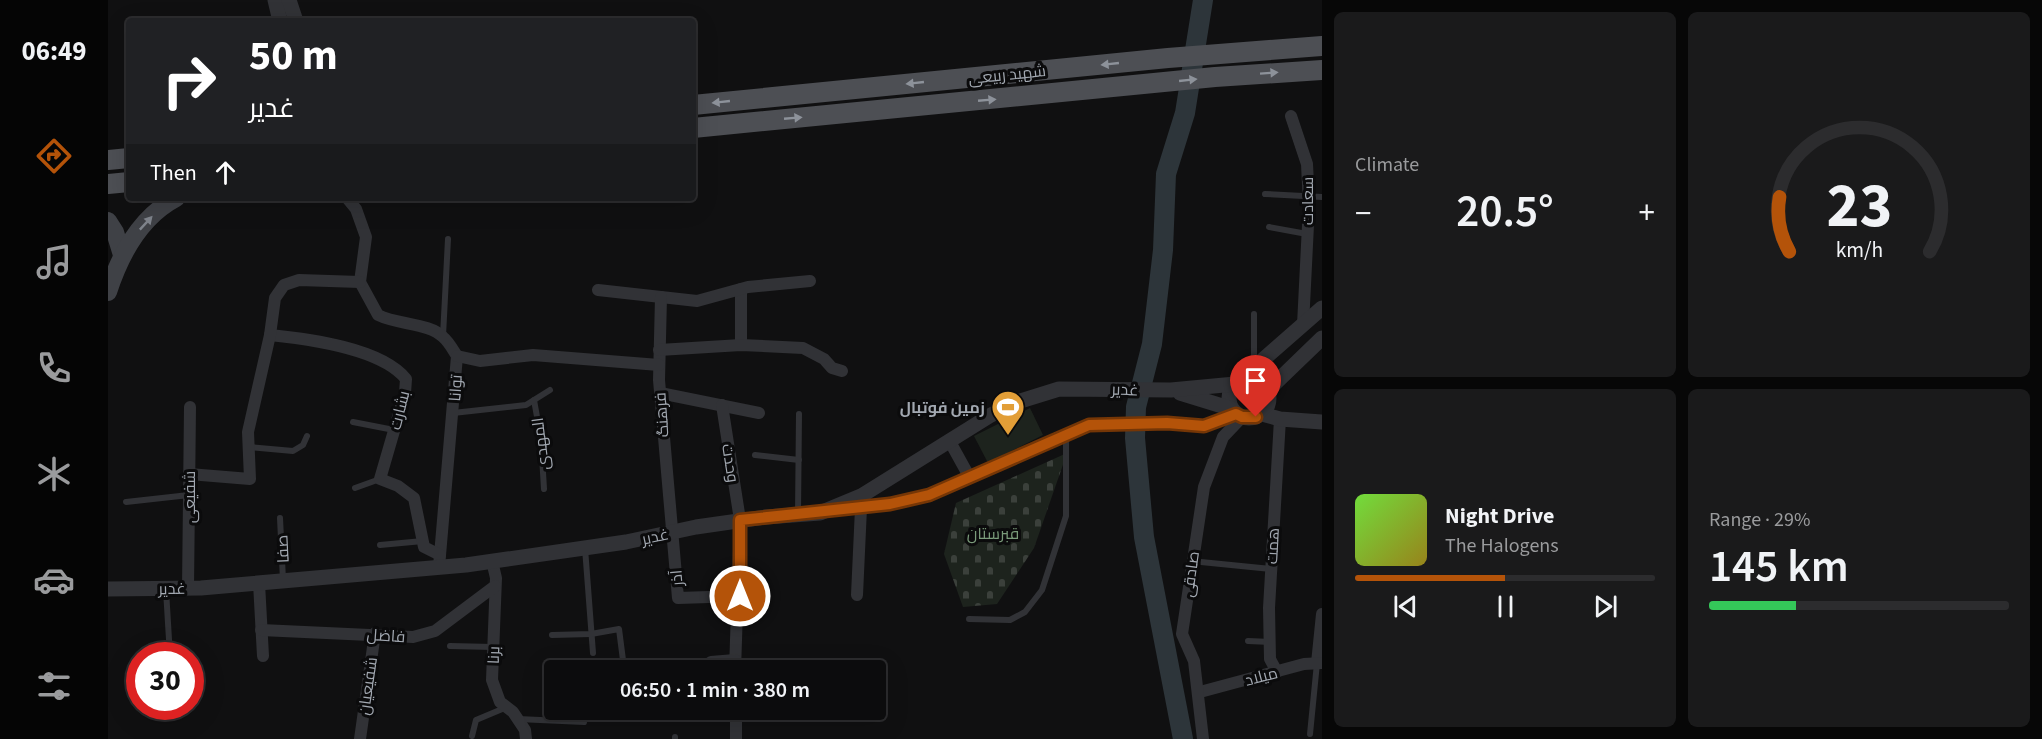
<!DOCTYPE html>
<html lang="en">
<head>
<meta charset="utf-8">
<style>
  body { margin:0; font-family:"Source Sans 3",Cairo,sans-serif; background:#1a1a1b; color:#f1f3f6; height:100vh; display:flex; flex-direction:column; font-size:22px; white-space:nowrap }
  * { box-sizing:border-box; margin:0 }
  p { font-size:20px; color:#9a9b9d }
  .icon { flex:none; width:33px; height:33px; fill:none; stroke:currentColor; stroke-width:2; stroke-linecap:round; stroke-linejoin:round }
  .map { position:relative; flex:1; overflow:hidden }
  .details { display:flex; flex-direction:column; gap:12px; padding:12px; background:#070707; width:720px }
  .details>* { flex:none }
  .guide { position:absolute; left:18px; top:18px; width:570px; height:183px; border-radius:6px; box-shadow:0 6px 24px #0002,0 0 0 2px #2c2c2e; background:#202124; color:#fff; overflow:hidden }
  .speed { position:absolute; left:18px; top:642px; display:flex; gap:12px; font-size:30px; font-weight:700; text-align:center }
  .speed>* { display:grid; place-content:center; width:78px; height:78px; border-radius:50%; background:#0c0c0d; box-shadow:0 6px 24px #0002,0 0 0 2px #2c2c2e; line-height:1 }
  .speed .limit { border:9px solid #d22; background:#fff; color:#111 }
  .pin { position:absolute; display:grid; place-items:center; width:51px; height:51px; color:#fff; margin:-62px -26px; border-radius:50% 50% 50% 0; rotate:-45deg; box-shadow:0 0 6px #0007 }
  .pin .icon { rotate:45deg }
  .me { position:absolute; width:66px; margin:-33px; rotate:0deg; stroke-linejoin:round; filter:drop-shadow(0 0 4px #0008) }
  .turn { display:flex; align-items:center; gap:21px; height:126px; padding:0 24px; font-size:27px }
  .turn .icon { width:78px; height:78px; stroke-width:2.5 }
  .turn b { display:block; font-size:42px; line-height:51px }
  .then { display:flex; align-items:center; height:57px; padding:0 24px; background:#0003; gap:12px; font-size:22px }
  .big { font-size:45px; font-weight:600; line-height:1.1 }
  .details .widget { flex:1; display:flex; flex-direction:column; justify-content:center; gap:9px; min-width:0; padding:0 21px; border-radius:9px; background:#1a1a1b }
  .details .dial { align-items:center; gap:0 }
  .dial svg { height:156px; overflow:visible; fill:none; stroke:#2c2c2e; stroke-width:7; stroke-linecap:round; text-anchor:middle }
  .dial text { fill:#f1f3f6; stroke:none }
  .song { display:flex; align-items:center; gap:18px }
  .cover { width:72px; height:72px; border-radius:9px; background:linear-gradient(135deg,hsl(100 70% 55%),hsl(50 70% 35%)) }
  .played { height:6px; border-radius:3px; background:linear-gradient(90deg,#b45309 50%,#2c2c2e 50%) }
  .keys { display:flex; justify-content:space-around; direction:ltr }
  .heat { display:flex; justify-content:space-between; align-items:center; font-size:33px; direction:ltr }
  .charge { height:9px; border-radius:4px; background:linear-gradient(90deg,#34c759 29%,#2c2c2e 0) }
  .details .tiles { flex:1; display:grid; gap:12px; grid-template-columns:repeat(2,1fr) }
  .trip { position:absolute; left:436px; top:660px; width:342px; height:60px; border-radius:6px; background:#0c0c0d; box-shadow:0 6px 24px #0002,0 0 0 2px #2c2c2e; font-weight:600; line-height:60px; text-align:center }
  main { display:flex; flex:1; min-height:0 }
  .tab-bar { display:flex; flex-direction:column; width:108px; justify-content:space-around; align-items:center; background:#050505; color:#9a9b9d }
  .tab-bar .icon { width:42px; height:42px }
  .tab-bar .current { color:#b45309 }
  .tab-bar b { font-size:27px; color:#f1f3f6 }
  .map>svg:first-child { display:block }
  .green { fill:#1d231d }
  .cemetery { fill:url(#cemetery-stones) }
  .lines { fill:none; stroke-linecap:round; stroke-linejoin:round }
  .river { stroke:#2d353a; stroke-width:20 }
  .service { stroke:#313236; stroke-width:6 }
  .minor { stroke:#313236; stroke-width:12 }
  .tertiary { stroke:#313236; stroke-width:15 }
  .secondary { stroke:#3f4146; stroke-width:18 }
  .primary { stroke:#4d4f54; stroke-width:20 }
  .oneway { fill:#8d929a }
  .oneway2 { fill:#7f848c }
  .route-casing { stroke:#753606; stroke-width:15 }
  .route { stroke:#b45309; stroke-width:10 }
  .labels { text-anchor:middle; stroke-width:6; stroke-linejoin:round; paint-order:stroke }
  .street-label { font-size:16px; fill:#a2a8b1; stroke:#0b0b0c }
  .poi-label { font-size:16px; font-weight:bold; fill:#a2a8b1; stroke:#0b0b0c; text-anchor:end }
  .park-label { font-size:16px; fill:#7a9b7a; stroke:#0b0b0c }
</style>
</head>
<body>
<main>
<nav class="tab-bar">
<b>06:49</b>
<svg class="icon current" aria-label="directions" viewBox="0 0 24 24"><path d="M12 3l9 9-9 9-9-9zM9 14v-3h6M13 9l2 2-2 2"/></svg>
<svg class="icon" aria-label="music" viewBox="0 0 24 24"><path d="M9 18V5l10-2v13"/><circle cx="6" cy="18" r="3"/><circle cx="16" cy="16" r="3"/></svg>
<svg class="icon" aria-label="phone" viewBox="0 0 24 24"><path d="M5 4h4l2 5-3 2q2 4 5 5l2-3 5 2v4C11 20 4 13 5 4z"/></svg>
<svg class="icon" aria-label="climate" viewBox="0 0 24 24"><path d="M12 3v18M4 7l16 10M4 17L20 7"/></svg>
<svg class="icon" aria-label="car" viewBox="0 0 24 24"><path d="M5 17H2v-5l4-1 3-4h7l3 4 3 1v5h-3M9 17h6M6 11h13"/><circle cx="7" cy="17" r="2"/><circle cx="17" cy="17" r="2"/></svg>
<svg class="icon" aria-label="filters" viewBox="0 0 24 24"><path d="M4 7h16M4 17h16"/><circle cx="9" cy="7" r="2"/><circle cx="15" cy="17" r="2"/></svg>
</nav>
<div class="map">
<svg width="1214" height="739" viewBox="0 0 1214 739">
  <defs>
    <pattern id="cemetery-stones" width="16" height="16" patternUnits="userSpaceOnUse" patternTransform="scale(1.5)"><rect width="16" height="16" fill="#1d231d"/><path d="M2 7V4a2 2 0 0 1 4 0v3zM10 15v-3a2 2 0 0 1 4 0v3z" fill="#3b403b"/></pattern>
  </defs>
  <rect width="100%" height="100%" fill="#101011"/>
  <path class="green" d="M922 408 935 435 880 463 866 436Z"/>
  <path class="cemetery" d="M959 453 926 548 889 604 855 607 836 554 848 503Z"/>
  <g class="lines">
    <path class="river" d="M1075 739 1036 537 1027 438 1028 407 1044 344 1055 250 1058 174 1077 113 1095 0"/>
    <g class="service">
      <path d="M1157 194 1214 197"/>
      <path d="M1161 227 1199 234"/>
      <path d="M1146 314V365"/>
      <path d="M335 336 340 239"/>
      <path d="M426 400 433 439 436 489"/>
      <path d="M345 413 418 405 442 390"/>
      <path d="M245 422 286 430"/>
      <path d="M141 447 185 451 195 445 199 436"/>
      <path d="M647 455 691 460"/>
      <path d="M247 488 272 479"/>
      <path d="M18 502 81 495"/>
      <path d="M690 514 691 414"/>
      <path d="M172 518 175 580"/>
      <path d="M272 545 315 541"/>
      <path d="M477 548 485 653"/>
      <path d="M1083 561 1163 569"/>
      <path d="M58 590 62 656"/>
      <path d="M861 619 902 620 917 612 934 590 958 516V434"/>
      <path d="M444 635 483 634 511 629 516 668"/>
      <path d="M1140 641 1163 642"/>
      <path d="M342 646 385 647"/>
      <path d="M628 713 669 715"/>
      <path d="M410 719 476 722"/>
      <path d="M1202 734 1209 663"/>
      <path d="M364 736 368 720 399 707"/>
      <path d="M567 739V737"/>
    </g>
    <g class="minor">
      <path d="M1183 116 1199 164 1201 205 1195 325"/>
      <path d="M239 198 248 209 258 237 252 282 270 315C290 325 322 323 335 337 341 342 345 350 349 356L331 567"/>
      <path d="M633 289V345"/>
      <path d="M490 290 589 301 640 287 702 281"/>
      <path d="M553 297 551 380 570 598 632 596"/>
      <path d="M162 335C201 339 273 348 298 379L297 393 272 479 290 486 306 498 316 547 332 555"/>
      <path d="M551 350 633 345 695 348 716 359 724 368 734 371"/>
      <path d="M349 356 372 361 425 355 551 365"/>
      <path d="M552 393 651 413"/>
      <path d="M614 405 632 520 627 670"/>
      <path d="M841 440 862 478"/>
      <path d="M81 474 142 479 140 432 162 335 167 298 176 285 191 280 252 282"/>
      <path d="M725 511 782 504 821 495 981 425 1059 423 1096 426 1128 414"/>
      <path d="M384 561 388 578 384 680 392 702 405 712 417 730 418 739"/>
      <path d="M151 583 155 656"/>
      <path d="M80 588 82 407"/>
      <path d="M749 595 753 508"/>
      <path d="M153 630 305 637 327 631 387 586"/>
      <path d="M603 662 627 660"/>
      <path d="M1209 663 1214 614"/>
      <path d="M1169 672 1162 659 1161 608 1172 419"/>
      <path d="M1092 692 1196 664 1214 663"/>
      <path d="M252 739 267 633"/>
      <path d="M628 739V710"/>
      <path d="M1095 739 1086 661 1074 634 1096 487 1115 437 1134 417"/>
    </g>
    <g class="tertiary">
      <path d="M167 0 172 21"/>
      <path d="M181 0 188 21"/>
      <circle cx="1141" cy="398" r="20"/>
      <path d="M1133 379 1214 308"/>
      <path d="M1160 390 1214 338"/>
      <path d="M1072 393 1124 409"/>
      <path d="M1154 414 1172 419 1214 422"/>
      <path d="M0 589 93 588 358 565 518 542 588 527 658 517 712 513 753 496 883 415 909 402 951 389 1063 390 1127 384"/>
    </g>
    <g class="secondary">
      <path d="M0 221 7 232 14 255"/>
      <path d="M0 292C12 255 32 217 68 198"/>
    </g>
    <g class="primary">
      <path d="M585 105 1060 58 1214 46"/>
      <path d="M585 128 1107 77 1214 70"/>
      <path d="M0 160 21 158"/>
      <path d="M0 184 21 182"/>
    </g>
  </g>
  <defs><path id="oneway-solid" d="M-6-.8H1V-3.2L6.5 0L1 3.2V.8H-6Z" transform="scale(1.5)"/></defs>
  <g class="oneway">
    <use href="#oneway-solid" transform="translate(1002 64) rotate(174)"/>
    <use href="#oneway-solid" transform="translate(1161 73) rotate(-4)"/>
    <use href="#oneway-solid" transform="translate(1080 80) rotate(-6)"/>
    <use href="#oneway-solid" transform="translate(807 83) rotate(174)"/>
    <use href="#oneway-solid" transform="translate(879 100) rotate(-5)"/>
    <use href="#oneway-solid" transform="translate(613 102) rotate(174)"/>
    <use href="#oneway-solid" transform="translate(685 118) rotate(-5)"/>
  </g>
  <use class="oneway2" href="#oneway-solid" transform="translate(38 223) rotate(-47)"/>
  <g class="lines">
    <defs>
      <path id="route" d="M632 596V520L782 504 821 495 981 425 1059 423 1096 426 1128 414 1134 417H1148"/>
    </defs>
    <use href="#route" class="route-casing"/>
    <use href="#route" class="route"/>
  </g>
  <defs>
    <symbol id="stadium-pin" viewBox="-11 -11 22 30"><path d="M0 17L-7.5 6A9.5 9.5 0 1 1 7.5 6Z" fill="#e29e37" stroke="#0b0b0c"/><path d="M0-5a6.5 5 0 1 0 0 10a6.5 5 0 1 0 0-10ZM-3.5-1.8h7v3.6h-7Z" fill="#fff"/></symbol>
  </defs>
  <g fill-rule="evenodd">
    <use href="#stadium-pin" x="881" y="388" width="38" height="52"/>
  </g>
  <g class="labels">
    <g class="street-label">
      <text transform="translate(899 74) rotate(-6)" y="6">شهید ربیعی</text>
      <text transform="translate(1199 201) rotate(-90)" y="6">سعادت</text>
      <text transform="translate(347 388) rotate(-86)" y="6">توانا</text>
      <text transform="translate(1017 389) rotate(2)" y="6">غدیر</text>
      <text transform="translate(291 410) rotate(-76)" y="6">بشارت</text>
      <text transform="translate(553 415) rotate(-94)" y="6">فرهنگ</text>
      <text transform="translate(432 444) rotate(-97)" y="6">المهدی</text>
      <text transform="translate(623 463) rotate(81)" y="6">وحدت</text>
      <text transform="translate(81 497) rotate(-90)" y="6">شفیعی</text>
      <text transform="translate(547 536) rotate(-12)" y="6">غدیر</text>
      <text transform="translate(1164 546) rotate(-87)" y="6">همت</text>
      <text transform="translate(174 549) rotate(-93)" y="6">صفا</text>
      <text transform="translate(1082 574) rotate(-82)" y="6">صادقی</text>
      <text transform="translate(568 578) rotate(-95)" y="6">آذر</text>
      <text transform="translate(64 588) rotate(-1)" y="6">غدیر</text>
      <text transform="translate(278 635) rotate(4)" y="6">فاضل</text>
      <text transform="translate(385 655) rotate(-88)" y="6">برنا</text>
      <text transform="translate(1153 676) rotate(-15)" y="6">میلاد</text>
      <text transform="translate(259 686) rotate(-82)" y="6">شفیعیان</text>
    </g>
    <g class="poi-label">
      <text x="877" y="413">زمین فوتبال</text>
    </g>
    <g class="park-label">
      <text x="885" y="539">قبرستان</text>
    </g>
  </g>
</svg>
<div class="speed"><div class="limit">30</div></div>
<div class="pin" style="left:1148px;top:417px;background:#d93025"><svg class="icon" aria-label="arrive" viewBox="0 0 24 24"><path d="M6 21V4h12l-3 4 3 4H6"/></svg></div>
<svg class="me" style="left:632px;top:596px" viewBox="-20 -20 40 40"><circle r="17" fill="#b45309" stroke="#fff" stroke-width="3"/><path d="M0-11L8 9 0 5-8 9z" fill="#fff"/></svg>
<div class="trip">06:50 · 1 min · 380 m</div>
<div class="guide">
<div class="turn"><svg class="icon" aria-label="right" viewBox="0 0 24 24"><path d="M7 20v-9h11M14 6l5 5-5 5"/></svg><div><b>50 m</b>غدیر</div></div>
<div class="then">Then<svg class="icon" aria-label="ahead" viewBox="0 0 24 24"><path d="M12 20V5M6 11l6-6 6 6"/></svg></div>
</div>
</div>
<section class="details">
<div class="tiles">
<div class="widget"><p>Climate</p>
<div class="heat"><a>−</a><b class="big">20.5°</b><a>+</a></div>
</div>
<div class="widget dial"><svg viewBox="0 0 100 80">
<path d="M14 69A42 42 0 1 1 86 69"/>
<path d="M14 69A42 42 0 0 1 9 41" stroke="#b45309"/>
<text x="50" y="56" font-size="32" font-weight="700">23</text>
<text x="50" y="72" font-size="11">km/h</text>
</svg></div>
<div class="widget">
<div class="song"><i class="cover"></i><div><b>Night Drive</b><p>The Halogens</p></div></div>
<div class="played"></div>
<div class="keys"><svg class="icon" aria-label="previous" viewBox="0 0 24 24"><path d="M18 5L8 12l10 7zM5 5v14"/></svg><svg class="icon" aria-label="pause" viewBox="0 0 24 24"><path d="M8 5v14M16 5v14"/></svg><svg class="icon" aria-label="next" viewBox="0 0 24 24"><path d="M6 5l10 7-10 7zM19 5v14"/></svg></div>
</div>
<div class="widget"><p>Range · 29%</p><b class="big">145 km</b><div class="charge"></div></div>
</div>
</section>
</main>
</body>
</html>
